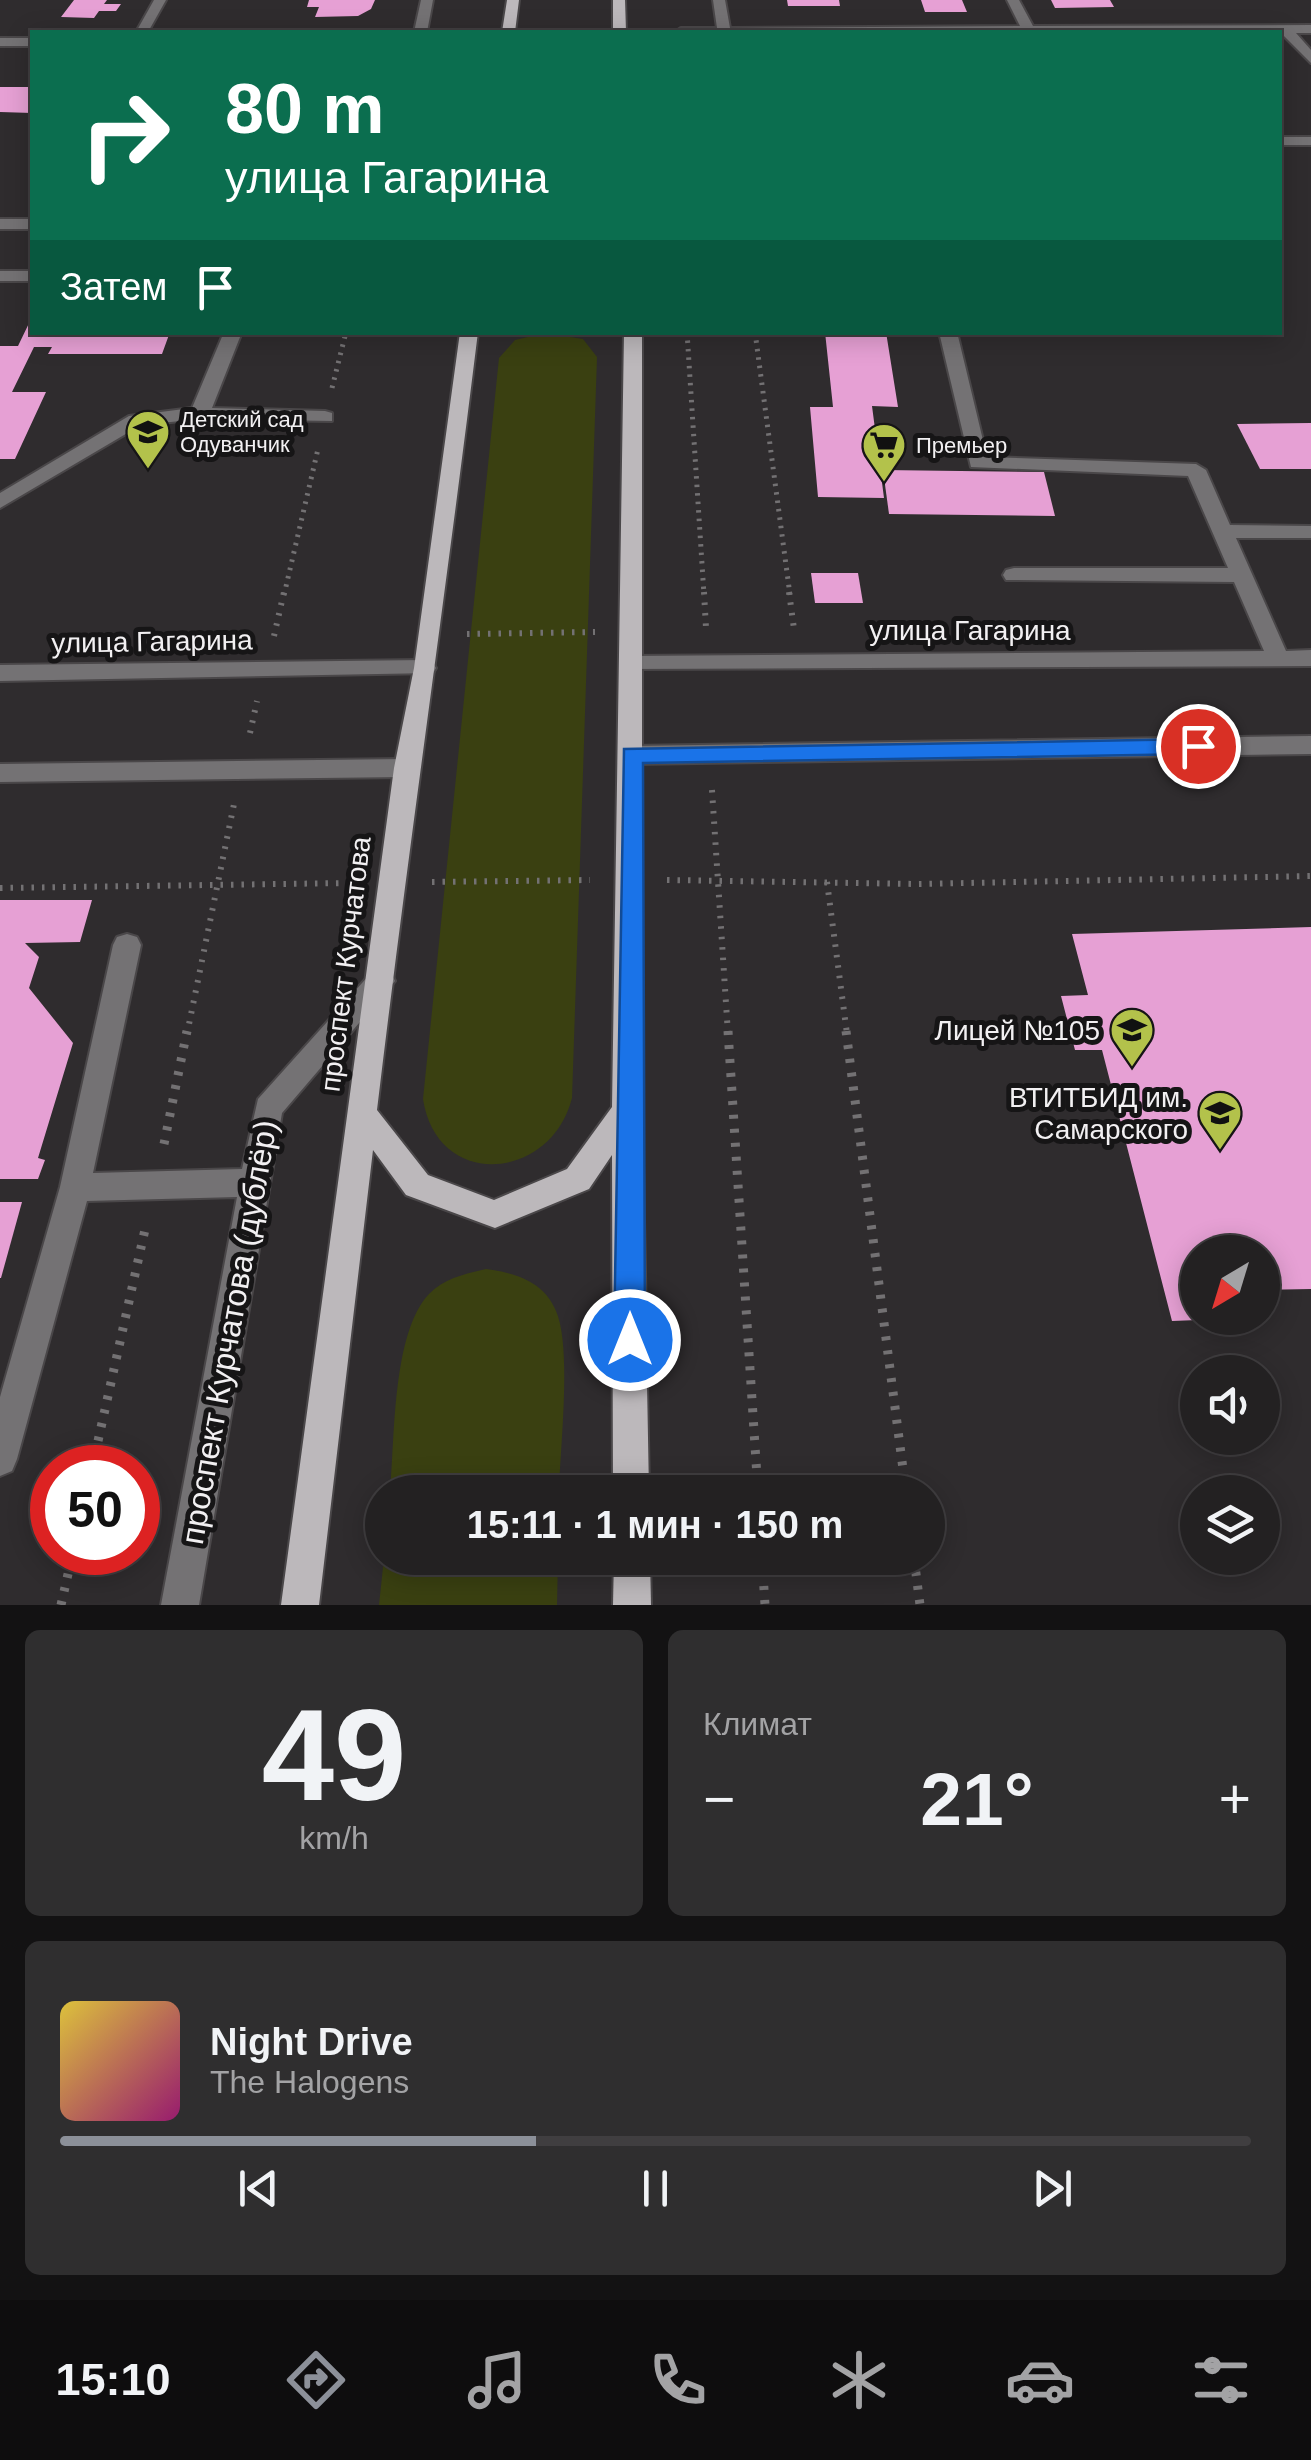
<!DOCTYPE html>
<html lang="ru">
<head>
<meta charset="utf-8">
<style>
  body { margin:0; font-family:Arial,sans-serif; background:#2f2e2f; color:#f1f3f6; height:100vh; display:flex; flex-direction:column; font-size:38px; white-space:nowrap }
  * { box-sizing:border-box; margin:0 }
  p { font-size:32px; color:#a3a3a5 }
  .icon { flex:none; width:55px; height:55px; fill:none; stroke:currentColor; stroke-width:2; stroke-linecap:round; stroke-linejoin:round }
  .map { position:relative; height:1605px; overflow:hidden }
  .side { display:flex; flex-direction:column; gap:25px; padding:25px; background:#131213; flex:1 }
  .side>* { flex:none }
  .banner { position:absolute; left:30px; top:30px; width:1252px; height:305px; border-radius:0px; box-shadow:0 5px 25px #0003,0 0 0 2px #403e40; background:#0b6e4f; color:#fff; overflow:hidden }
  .needle { width:65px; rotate:218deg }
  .controls { position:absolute; left:1180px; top:1235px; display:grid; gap:20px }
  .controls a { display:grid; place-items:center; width:100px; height:100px; border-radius:50%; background:#232122; box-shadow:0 5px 25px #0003,0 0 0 2px #403e40; font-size:50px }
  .speed { position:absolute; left:30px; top:1445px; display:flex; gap:20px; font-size:50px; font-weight:700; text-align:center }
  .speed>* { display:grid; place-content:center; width:130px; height:130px; border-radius:50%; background:#232122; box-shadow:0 5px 25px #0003,0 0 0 2px #403e40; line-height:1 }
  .speed .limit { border:15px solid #d22; background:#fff; color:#111 }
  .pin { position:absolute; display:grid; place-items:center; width:85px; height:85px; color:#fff; margin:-42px; border:5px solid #fff; border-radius:50%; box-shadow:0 2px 10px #0007 }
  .me { position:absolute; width:110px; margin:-55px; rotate:0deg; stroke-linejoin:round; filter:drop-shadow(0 0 8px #0008) }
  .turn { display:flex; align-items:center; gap:35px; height:210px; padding:0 30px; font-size:45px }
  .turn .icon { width:130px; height:130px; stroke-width:2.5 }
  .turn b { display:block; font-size:70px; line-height:85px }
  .then { display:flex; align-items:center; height:95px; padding:0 30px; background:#0003; gap:20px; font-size:38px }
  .big { font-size:75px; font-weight:800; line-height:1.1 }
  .side .card { flex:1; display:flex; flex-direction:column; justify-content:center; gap:15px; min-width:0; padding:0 35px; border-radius:15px; background:#2f2e2f }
  .side .dial { align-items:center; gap:0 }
  .dial b { font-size:130px; line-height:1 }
  .song { display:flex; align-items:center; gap:30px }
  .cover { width:120px; height:120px; border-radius:15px; background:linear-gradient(135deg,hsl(50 70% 55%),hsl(320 70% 35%)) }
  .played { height:10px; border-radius:5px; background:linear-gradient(90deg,#8c9099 40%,#403e40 40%) }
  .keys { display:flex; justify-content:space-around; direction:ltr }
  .heat { display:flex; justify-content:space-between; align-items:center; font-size:55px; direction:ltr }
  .side .tiles { flex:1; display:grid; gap:25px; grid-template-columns:1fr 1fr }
  .card:last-child { grid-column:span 2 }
  .trip { position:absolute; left:365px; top:1475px; width:580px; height:100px; border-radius:50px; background:#232122; box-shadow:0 5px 25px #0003,0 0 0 2px #403e40; font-weight:800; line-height:100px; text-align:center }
  .tabs { display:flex; height:160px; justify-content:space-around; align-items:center; background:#0e0d0e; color:#a3a3a5 }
  .tabs .icon { width:70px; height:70px }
  .tabs .active { color:#8c9099 }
  .tabs b { font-size:45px; color:#f1f3f6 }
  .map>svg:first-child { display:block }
  .green { fill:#3a4011 }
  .building { fill:#e6a0d4 }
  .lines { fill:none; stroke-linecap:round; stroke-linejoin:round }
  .minor-casing { stroke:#4a4749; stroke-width:4 }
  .major-casing { stroke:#4a4749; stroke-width:4 }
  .path-far2 { stroke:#737173; stroke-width:5; stroke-dasharray:2.5 6; stroke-linecap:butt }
  .path-far1 { stroke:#737173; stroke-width:6; stroke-dasharray:2.5 8; stroke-linecap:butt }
  .path { stroke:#737173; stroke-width:9; stroke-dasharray:4 10; stroke-linecap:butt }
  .minor { fill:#747274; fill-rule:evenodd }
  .major { fill:#bcb8bb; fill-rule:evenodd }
  .route { fill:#1a73e8; stroke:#114b97; stroke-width:2.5 }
  .labels { text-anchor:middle; stroke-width:10; stroke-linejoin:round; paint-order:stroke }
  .far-poi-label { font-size:22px; fill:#f2f0f2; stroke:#161516; text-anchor:start }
  .street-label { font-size:28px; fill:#f2f0f2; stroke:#161516 }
  .poi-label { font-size:28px; fill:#f2f0f2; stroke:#161516; text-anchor:end }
  .near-street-label { font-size:32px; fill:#f2f0f2; stroke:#161516 }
</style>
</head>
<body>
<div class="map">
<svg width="1311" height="1605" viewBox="0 0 1311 1605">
  <rect width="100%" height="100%" fill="#2f2c2e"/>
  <g class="green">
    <path d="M545 333 583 339 597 357 572 1098C551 1181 437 1191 423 1099L499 358 515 340Z"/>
    <path d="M486 1269C515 1273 544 1281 556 1311 572 1347 560 1449 559 1492H390C395 1439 392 1333 429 1294 445 1278 465 1274 486 1269Z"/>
    <path d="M384 1558H558L557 1605H379Z"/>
  </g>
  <g class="building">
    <path d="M74 0H107L104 4H121L116 11H99L94 18 61 17Z"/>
    <path d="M309 0H375L371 9 358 16 315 17 319 7H307Z"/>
    <path d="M787 0H839L840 6H788Z"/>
    <path d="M921 0H962L967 12H925Z"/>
    <path d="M1051 0H1110L1114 7 1055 8Z"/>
    <path d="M0 87H32V113L0 112Z"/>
    <path d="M32 317V332H170L162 354H48L52 347H34L12 392H46L15 459H0V346H18Z"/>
    <path d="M825 332H886L898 407 872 406 884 498 818 497 810 407H833Z"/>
    <path d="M1311 423V469H1260L1237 424Z"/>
    <path d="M883 470 1044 472 1055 516 889 514Z"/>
    <path d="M811 573H858L863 603H815Z"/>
    <path d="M0 900H92L80 942 25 943 39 957 29 988 73 1043 38 1158 45 1160 38 1179H0Z"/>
    <path d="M1311 927V1289L1262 1290V1252H1198V1320L1172 1321 1102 1050H1075L1061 996 1088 995 1072 934Z"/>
    <path d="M0 1202H22L1 1278H0Z"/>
  </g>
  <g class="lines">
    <defs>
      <g id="minor">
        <path d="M154 0H166L148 32H136Z"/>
        <path d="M421 0H433L427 32H414Z"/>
        <path d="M713 0H725L730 28 1020 26 1007 0H1019L1033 26 1311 25V33H1296L1311 50V63L1280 32H675L681 28H717Z"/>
        <rect x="0" y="38" width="32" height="8"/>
        <rect x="1280" y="137" width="31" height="8"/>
        <rect x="0" y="219" width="32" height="10"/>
        <rect x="0" y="271" width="32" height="10"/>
        <path d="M224 332H242L212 408 325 411 332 413V421L200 419 141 425 0 508V493L129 416 192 408Z"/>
        <path d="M939 332H957L987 457 1196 464 1206 470 1230 525 1311 526V538H1236L1286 651 1311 650V666L622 669 619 664 630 656 1264 651 1234 582 1006 580 1003 575 1006 570 1014 568H1228L1188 476 971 467Z"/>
        <path d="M425 660 433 663 436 668 433 673 0 681V665Z"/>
        <path d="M1311 736V754L632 764 620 755 632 746Z"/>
        <path d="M406 759 418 768 406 777 0 782V764Z"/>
        <path d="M127 934 137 937 141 945 93 1173 242 1169 258 1099 371 973 381 970 391 973 395 981 282 1113 199 1605H161L237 1197 87 1201 17 1459 12 1471 0 1476V1397L60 1187 113 945 117 937Z"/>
      </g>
      <g id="major">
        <path d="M507 0H519L515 32H502Z"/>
        <path d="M613 0H625L626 32H613Z"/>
        <path d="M460 332H478C446 592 408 851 377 1110L428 1175 494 1200 567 1169 612 1107 624 332H642V1110L649 1492H613L612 1155 589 1189 495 1228 406 1195 373 1150 319 1605H281L394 768 414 668Z"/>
        <path d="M614 1558H650L651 1605H613Z"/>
      </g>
    </defs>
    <use href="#minor" class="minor-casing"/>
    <use href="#major" class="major-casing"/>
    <g class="path-far2">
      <path d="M687 332 704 595"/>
      <path d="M755 332 790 595"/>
      <path d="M332 388 346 332"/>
      <path d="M284 595 318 449"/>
    </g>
    <g class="path-far1">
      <path d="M704 592 706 628"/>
      <path d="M789 592 794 629"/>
      <path d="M467 634 595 632"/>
      <path d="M274 636 284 592"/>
      <path d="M250 733 257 701"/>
      <path d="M712 790 728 1034"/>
      <path d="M667 880 918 884 1311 876"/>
      <path d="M432 882 590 880"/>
      <path d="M827 882 847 1034"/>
      <path d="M0 888 350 883"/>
      <path d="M187 1034 234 804"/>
    </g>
    <g class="path">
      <path d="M728 1031 758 1492"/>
      <path d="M846 1031 906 1492"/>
      <path d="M164 1144 187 1031"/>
      <path d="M92 1468 146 1225"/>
      <path d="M762 1558 765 1605"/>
      <path d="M914 1558 920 1605"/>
      <path d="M61 1605 73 1552"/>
    </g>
    <use href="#minor" class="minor"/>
    <use href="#major" class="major"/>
  </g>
  <path class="route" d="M1198 739 1209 746 1198 754 643 763 645 1340 640 1350 630 1354 619 1350 614 1340 624 749Z"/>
  <defs>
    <symbol id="school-pin" viewBox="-11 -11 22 30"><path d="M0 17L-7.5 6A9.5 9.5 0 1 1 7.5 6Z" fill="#b3c24b" stroke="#161516"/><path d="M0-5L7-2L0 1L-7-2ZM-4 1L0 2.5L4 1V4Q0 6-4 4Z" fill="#111"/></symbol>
    <symbol id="supermarket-pin" viewBox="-11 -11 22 30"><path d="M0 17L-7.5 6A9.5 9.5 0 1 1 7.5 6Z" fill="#b3c24b" stroke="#161516"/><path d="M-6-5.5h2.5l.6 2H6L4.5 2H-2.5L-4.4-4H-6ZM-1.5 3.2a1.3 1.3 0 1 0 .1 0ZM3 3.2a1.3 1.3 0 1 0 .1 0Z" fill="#111"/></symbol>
    <symbol id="university-pin" viewBox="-11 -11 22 30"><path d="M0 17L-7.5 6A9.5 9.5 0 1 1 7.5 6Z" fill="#b3c24b" stroke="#161516"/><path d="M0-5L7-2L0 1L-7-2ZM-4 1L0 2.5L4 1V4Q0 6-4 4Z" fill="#111"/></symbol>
  </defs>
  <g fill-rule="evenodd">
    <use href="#school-pin" x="123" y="407" width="50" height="68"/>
    <use href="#supermarket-pin" x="859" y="420" width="50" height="68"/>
    <use href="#university-pin" x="1107" y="1005" width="50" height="68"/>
    <use href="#university-pin" x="1195" y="1088" width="50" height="68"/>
  </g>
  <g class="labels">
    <g class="far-poi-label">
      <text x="180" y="427">Детский сад<tspan x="180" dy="25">Одуванчик</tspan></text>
      <text x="916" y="453">Премьер</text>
    </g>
    <g class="street-label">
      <text x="970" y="640">улица Гагарина</text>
      <text transform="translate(152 641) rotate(-1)" y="10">улица Гагарина</text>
      <text transform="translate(345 964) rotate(-83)" y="10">проспект Курчатова</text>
    </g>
    <g class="poi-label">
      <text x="1100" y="1040">Лицей №105</text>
      <text x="1188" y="1107">ВТИТБИД им.<tspan x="1188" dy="32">Самарского</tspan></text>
    </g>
    <g class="near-street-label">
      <text transform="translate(229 1332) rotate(-80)" y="11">проспект Курчатова (дублёр)</text>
    </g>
  </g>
</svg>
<div class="controls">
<a><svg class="needle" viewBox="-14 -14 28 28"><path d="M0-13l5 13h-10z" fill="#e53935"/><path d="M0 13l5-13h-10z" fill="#a3a3a5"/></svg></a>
<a><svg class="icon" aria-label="sound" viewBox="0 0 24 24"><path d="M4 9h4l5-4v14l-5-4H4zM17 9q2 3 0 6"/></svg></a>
<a><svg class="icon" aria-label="layers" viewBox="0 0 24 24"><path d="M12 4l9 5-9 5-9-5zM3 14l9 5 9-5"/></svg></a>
</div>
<div class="speed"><div class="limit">50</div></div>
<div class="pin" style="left:1198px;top:746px;background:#d93025"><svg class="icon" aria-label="arrive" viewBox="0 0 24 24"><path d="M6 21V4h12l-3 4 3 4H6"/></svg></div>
<svg class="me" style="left:630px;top:1340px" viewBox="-20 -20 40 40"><circle r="17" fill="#1a73e8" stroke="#fff" stroke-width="3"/><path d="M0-11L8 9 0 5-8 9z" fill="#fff"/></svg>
<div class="trip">15:11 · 1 мин · 150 m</div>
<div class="banner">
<div class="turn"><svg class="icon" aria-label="right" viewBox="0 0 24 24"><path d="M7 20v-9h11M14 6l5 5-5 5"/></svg><div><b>80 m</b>улица Гагарина</div></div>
<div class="then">Затем<svg class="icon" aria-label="arrive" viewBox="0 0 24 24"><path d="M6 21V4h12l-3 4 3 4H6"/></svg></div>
</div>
</div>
<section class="side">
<div class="tiles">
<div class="card dial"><b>49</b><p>km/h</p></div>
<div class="card"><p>Климат</p>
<div class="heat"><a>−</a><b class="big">21°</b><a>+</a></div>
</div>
<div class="card">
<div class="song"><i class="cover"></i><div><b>Night Drive</b><p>The Halogens</p></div></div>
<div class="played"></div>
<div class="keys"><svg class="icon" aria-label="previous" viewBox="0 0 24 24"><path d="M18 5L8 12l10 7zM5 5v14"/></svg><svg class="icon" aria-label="pause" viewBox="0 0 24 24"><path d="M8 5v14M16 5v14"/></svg><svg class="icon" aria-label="next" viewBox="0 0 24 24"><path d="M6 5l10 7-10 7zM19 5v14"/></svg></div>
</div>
</div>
</section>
<nav class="tabs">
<b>15:10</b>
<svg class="icon active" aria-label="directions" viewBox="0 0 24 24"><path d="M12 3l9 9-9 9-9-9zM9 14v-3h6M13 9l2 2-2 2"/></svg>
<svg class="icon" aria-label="music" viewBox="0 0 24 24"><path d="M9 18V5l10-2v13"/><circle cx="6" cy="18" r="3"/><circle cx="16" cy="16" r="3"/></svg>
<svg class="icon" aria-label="phone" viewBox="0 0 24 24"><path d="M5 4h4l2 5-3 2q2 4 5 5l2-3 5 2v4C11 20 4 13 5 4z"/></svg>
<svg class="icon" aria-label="climate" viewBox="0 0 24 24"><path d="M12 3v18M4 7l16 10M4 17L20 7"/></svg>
<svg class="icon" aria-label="car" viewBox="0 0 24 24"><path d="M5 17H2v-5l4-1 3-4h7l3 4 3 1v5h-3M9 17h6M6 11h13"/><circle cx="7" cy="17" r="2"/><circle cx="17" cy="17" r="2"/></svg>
<svg class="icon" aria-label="filters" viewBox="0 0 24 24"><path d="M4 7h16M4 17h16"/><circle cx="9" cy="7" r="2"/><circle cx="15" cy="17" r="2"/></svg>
</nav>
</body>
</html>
